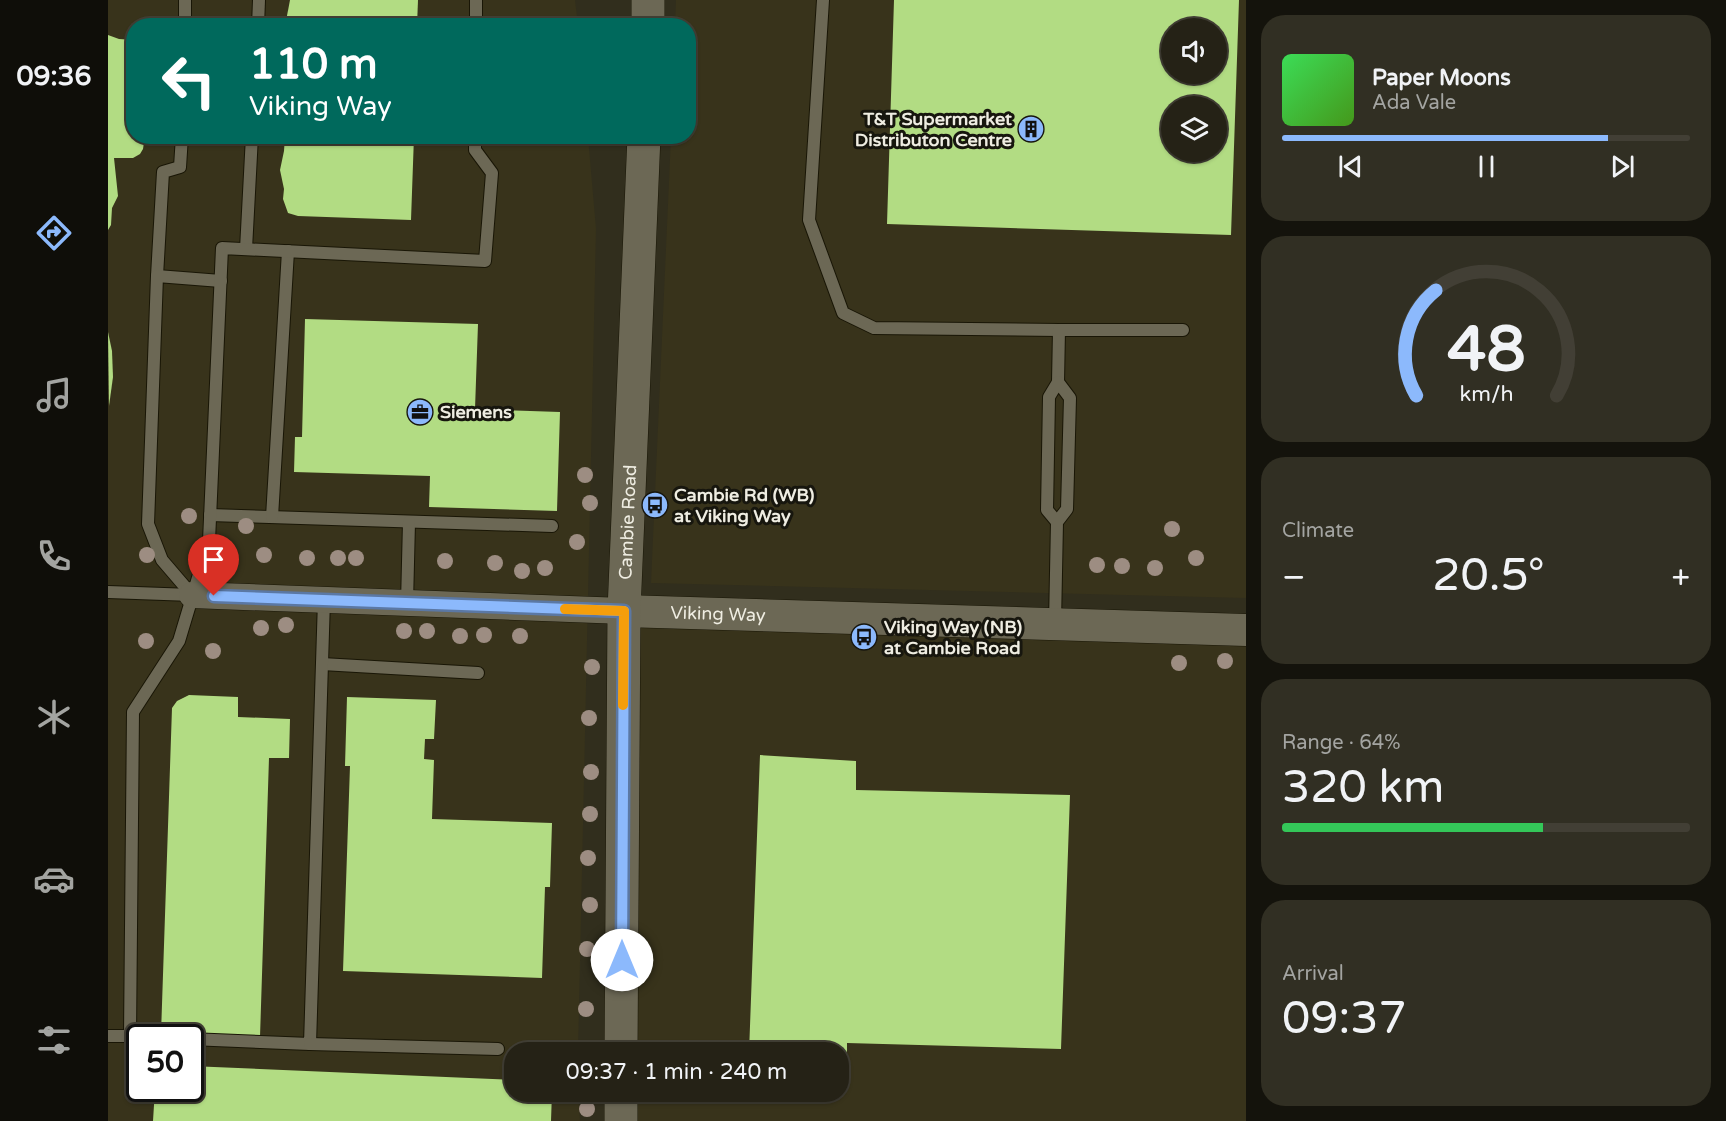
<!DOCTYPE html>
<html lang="en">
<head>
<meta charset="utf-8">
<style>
  body { margin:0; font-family:"Varela Round",sans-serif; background:#312f23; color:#f1f3f6; height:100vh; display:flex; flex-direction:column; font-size:22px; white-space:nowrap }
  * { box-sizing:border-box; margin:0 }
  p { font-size:20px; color:#a3a4a1 }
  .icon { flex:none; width:33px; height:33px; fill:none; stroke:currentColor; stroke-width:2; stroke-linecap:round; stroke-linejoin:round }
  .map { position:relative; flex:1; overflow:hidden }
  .side { display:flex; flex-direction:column; gap:15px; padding:15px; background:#14130c; width:480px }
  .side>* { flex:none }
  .banner { position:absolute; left:18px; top:18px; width:570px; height:126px; border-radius:24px; box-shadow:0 2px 4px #0004,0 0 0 2px #423f35; background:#00695c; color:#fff; overflow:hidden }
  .buttons { position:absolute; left:1053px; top:18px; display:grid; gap:12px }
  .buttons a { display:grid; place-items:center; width:66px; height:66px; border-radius:50%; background:#252216; box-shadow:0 2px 4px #0004,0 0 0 2px #423f35; font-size:30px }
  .speed { position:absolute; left:18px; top:1024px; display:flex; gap:12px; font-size:30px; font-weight:700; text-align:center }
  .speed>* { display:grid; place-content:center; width:78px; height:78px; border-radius:50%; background:#252216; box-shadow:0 2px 4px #0004,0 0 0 2px #423f35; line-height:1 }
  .speed .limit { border:3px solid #111; border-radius:9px; background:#fff; color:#111 }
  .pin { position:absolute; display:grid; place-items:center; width:51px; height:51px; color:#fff; margin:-62px -26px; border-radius:50% 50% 50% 0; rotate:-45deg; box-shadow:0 0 6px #0007 }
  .pin .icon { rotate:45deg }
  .me { position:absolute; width:66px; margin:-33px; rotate:0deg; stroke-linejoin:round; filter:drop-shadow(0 0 4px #0008) }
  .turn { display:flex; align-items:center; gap:21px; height:126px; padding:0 24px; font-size:27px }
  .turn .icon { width:78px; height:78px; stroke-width:2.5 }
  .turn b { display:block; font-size:42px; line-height:51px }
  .big { font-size:45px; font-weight:600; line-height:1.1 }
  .side .tile { flex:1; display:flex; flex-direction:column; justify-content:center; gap:9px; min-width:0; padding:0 21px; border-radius:24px; background:#312f23 }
  .side .dial { align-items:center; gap:0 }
  .dial svg { height:156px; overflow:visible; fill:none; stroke:#423f35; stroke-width:7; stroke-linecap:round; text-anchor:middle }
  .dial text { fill:#f1f3f6; stroke:none }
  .song { display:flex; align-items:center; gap:18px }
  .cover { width:72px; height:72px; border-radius:9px; background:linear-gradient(135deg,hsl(130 70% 55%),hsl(100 70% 35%)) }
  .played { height:6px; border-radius:3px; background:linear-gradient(90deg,#8cb9fc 80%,#423f35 80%) }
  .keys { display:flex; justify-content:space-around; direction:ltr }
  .heat { display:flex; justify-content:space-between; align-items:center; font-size:33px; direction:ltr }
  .charge { height:9px; border-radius:4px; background:linear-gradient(90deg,#34c759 64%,#423f35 0) }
  .trip { position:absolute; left:396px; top:1042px; width:345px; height:60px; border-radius:24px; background:#252216; box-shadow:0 2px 4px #0004,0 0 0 2px #423f35; font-weight:600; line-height:60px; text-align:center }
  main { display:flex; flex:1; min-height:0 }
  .tabs { display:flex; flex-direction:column; width:108px; justify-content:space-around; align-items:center; background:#0f0e09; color:#a3a4a1 }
  .tabs .icon { width:42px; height:42px }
  .tabs .selected { color:#8cb9fc }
  .tabs b { font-size:27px; color:#f1f3f6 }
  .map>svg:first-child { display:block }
  .built { fill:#38331b; fill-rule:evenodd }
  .building { fill:#b2dc83; fill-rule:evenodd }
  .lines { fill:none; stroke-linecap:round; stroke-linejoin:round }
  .service-casing { stroke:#191606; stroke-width:14 }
  .minor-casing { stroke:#191606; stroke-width:27 }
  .tertiary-casing { stroke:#191606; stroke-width:33 }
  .secondary-casing { stroke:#191606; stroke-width:34 }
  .service { stroke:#6c6855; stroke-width:12 }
  .minor { stroke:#6c6855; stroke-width:26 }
  .tertiary { stroke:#6c6855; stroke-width:32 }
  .secondary { stroke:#6c6855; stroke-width:33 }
  .tree { fill:#9d8d82 }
  .route-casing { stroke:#5b78a4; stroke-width:15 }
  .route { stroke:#8cb9fc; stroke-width:10 }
  .slow { stroke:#f59e0b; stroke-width:10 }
  .labels { text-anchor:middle; stroke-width:6; stroke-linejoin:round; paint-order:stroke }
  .poi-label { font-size:18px; font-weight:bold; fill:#efede2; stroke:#17160e; text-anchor:start }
  .street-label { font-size:18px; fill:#efede2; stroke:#17160e }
</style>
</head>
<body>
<main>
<nav class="tabs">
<b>09:36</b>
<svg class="icon selected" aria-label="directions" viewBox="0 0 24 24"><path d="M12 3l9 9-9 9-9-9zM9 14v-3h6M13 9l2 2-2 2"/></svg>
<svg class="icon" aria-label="music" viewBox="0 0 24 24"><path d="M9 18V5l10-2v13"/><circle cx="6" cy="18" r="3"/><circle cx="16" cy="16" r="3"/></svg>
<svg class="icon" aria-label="phone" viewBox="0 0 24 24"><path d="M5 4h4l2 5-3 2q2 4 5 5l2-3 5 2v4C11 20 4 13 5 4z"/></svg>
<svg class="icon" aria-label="climate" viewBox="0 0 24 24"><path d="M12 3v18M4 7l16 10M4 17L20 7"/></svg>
<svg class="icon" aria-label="car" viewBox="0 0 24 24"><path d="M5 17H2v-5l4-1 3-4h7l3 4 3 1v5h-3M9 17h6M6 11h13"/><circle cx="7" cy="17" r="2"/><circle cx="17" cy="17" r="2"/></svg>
<svg class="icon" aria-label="filters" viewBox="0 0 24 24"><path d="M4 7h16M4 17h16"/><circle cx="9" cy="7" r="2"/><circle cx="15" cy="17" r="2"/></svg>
</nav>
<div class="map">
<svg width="1138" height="1121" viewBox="0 0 1138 1121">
  <rect width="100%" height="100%" fill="#312e1d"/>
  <g class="built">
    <path d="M0 0H467L470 25 26 26V136L480 137 488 229 470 1053H406V1092H470L472 1121H0ZM32 1038H82V1089H32Z"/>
    <path d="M568 0H1138V598L543 583 563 137 580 136V26L567 25ZM1064 28H1108V74H1064ZM1064 106H1108V152H1064Z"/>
    <path d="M528 627 1138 646V1121H528V1092H730V1053H528Z"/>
  </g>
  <g class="building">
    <path d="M182 0H310L309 26H179L178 21Z"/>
    <path d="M786 0H1131L1123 235 779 224ZM1064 28H1108V74H1064ZM1064 106H1108V152H1064Z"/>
    <path d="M0 35 11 39 26 40V136H37L35 149 32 154 25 158H6L10 196 4 208 3 225 0 230Z"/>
    <path d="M177 136H306L303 220 190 216 180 213 175 199 176 189 172 170 176 151Z"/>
    <path d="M197 319 370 324 367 409 452 412 449 511 321 507 322 476 186 472 187 437H194Z"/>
    <path d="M0 332 4 351 5 377 1 406Z"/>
    <path d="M81 695 130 697V717L182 719 181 758H161L152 1037 53 1034 64 708 69 701Z"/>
    <path d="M239 697 328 700 326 739H317L316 759 326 760 324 819 444 823 442 887H437L434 978 235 971 242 766H237Z"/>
    <path d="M652 755 748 761V790L962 795 953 1049 739 1043V1068L730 1067V1053H641Z"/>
    <path d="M82 1066 406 1080V1092H444L443 1121H45L47 1089H82Z"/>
  </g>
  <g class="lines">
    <defs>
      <g id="service">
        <path d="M77 0V26"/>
        <path d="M715 0 701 220 735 313 766 328 951 330"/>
        <path d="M150 26 151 0"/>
        <path d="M368 26V0"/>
        <path d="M138 249 144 136"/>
        <path d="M49 276 55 172 72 167 74 136"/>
        <path d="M950 382 951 330H1075"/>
        <path d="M102 515 444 526"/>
        <path d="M164 517 180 251"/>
        <path d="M0 592 84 595"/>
        <path d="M84 595 54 560 40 524 49 276 113 281"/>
        <path d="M299 603 301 522"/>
        <path d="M947 623 949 522 959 509 962 398 950 382 941 397 939 510 949 522"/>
        <path d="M214 664 370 673"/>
        <path d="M0 1036H22"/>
        <path d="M60 1038 22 1036 25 712 71 641 101 541 114 248 377 261 384 173 367 150V136"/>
        <path d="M82 1039 202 1044 216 600"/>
        <path d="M202 1044 390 1049"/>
      </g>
      <path id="minor" d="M84 595 516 611"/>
      <g id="tertiary">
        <path id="s1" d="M516 611 1138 630"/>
      </g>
      <g id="secondary">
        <path d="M540 26V0"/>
        <path id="s2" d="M513 1053 516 611 536 136"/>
        <path d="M513 1121V1092"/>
      </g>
    </defs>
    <use href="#service" class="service-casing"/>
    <use href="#minor" class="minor-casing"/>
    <use href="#tertiary" class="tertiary-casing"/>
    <use href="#secondary" class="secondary-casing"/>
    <use href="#service" class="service"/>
    <use href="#minor" class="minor"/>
    <use href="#tertiary" class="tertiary"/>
    <use href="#secondary" class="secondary"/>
  </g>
  <g class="tree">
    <circle cx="477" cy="475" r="8"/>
    <circle cx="482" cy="503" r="8"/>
    <circle cx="81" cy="516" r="8"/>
    <circle cx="138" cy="526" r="8"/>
    <circle cx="1064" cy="529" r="8"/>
    <circle cx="469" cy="542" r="8"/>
    <circle cx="39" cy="555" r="8"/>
    <circle cx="156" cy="555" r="8"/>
    <circle cx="199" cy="558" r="8"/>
    <circle cx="230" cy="558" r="8"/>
    <circle cx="248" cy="558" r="8"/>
    <circle cx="1088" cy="558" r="8"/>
    <circle cx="337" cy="561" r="8"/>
    <circle cx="387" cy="563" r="8"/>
    <circle cx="989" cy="565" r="8"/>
    <circle cx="1014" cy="566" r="8"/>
    <circle cx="437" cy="568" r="8"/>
    <circle cx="1047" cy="568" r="8"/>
    <circle cx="414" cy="571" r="8"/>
    <circle cx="178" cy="625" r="8"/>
    <circle cx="153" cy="628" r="8"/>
    <circle cx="296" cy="631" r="8"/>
    <circle cx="319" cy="631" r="8"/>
    <circle cx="376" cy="635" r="8"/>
    <circle cx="352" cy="636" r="8"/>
    <circle cx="412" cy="636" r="8"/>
    <circle cx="38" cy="641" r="8"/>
    <circle cx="105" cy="651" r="8"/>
    <circle cx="1117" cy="661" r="8"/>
    <circle cx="1071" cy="663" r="8"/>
    <circle cx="484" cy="667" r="8"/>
    <circle cx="481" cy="718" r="8"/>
    <circle cx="483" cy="772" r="8"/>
    <circle cx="482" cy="814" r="8"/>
    <circle cx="480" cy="858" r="8"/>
    <circle cx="482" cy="905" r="8"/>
    <circle cx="479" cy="949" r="8"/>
    <circle cx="478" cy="1009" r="8"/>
    <circle cx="479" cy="1109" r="8"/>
  </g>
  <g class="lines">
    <defs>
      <path id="route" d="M106 596 516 611 514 960"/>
    </defs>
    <use href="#route" class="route-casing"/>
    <use href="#route" class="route"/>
    <path class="slow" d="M457 609 516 611 515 705"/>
  </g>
  <defs>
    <symbol id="building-disc" viewBox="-11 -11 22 22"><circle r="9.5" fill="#8cb9fc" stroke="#17160e"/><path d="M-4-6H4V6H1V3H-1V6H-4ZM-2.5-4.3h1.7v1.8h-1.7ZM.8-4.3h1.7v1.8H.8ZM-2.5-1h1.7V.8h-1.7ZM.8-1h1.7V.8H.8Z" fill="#111"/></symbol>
    <symbol id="office-disc" viewBox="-11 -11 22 22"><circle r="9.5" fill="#8cb9fc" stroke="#17160e"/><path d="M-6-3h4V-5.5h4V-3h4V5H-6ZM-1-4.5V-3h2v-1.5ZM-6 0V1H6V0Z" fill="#111"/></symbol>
    <symbol id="bus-disc" viewBox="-11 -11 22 22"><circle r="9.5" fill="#8cb9fc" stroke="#17160e"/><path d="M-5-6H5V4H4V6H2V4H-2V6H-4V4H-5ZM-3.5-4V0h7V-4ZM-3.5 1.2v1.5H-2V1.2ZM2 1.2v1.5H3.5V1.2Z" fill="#111"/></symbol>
  </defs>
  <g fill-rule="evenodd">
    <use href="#building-disc" x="908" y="114" width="30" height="30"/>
    <use href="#office-disc" x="297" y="397" width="30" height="30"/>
    <use href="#bus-disc" x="532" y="490" width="30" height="30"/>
    <use href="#bus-disc" x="741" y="622" width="30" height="30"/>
  </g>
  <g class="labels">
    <g class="poi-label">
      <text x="904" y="125" text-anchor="end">T&amp;T Supermarket<tspan x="904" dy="21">Distributon Centre</tspan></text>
      <text x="332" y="418">Siemens</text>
      <text x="566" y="501">Cambie Rd (WB)<tspan x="566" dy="21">at Viking Way</tspan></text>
      <text x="776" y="633">Viking Way (NB)<tspan x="776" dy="21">at Cambie Road</tspan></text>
    </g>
    <g class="street-label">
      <text dy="6" stroke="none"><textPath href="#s2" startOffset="531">Cambie Road</textPath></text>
      <text dy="6" stroke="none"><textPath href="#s1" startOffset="94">Viking Way</textPath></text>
    </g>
  </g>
</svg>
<div class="buttons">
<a><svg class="icon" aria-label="sound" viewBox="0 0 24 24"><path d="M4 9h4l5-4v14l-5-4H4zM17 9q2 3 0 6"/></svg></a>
<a><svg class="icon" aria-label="layers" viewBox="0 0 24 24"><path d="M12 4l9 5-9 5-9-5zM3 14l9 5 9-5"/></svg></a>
</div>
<div class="speed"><div class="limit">50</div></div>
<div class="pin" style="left:106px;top:596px;background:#d93025"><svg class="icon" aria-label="arrive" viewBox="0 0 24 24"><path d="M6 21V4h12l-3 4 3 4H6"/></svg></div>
<svg class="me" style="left:514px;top:960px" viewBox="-20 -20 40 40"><circle r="19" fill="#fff"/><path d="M0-13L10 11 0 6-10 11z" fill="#8cb9fc"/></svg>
<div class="trip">09:37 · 1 min · 240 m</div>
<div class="banner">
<div class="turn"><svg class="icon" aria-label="left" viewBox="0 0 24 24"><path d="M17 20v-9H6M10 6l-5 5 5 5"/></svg><div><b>110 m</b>Viking Way</div></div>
</div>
</div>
<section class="side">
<div class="tile">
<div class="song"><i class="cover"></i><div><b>Paper Moons</b><p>Ada Vale</p></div></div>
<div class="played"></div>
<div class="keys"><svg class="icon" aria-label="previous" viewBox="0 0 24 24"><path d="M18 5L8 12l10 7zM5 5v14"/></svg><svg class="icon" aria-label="pause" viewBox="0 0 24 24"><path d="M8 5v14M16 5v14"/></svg><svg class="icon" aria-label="next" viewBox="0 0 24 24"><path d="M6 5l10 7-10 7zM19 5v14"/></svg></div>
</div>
<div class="tile dial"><svg viewBox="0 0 100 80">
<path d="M14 69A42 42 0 1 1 86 69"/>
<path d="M14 69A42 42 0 0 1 24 15" stroke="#8cb9fc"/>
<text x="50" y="56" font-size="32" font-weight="700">48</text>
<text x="50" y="72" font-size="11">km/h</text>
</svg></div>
<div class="tile"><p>Climate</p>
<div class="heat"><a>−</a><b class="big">20.5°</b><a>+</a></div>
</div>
<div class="tile"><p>Range · 64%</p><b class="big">320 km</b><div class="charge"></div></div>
<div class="tile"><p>Arrival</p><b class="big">09:37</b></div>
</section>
</main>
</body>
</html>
